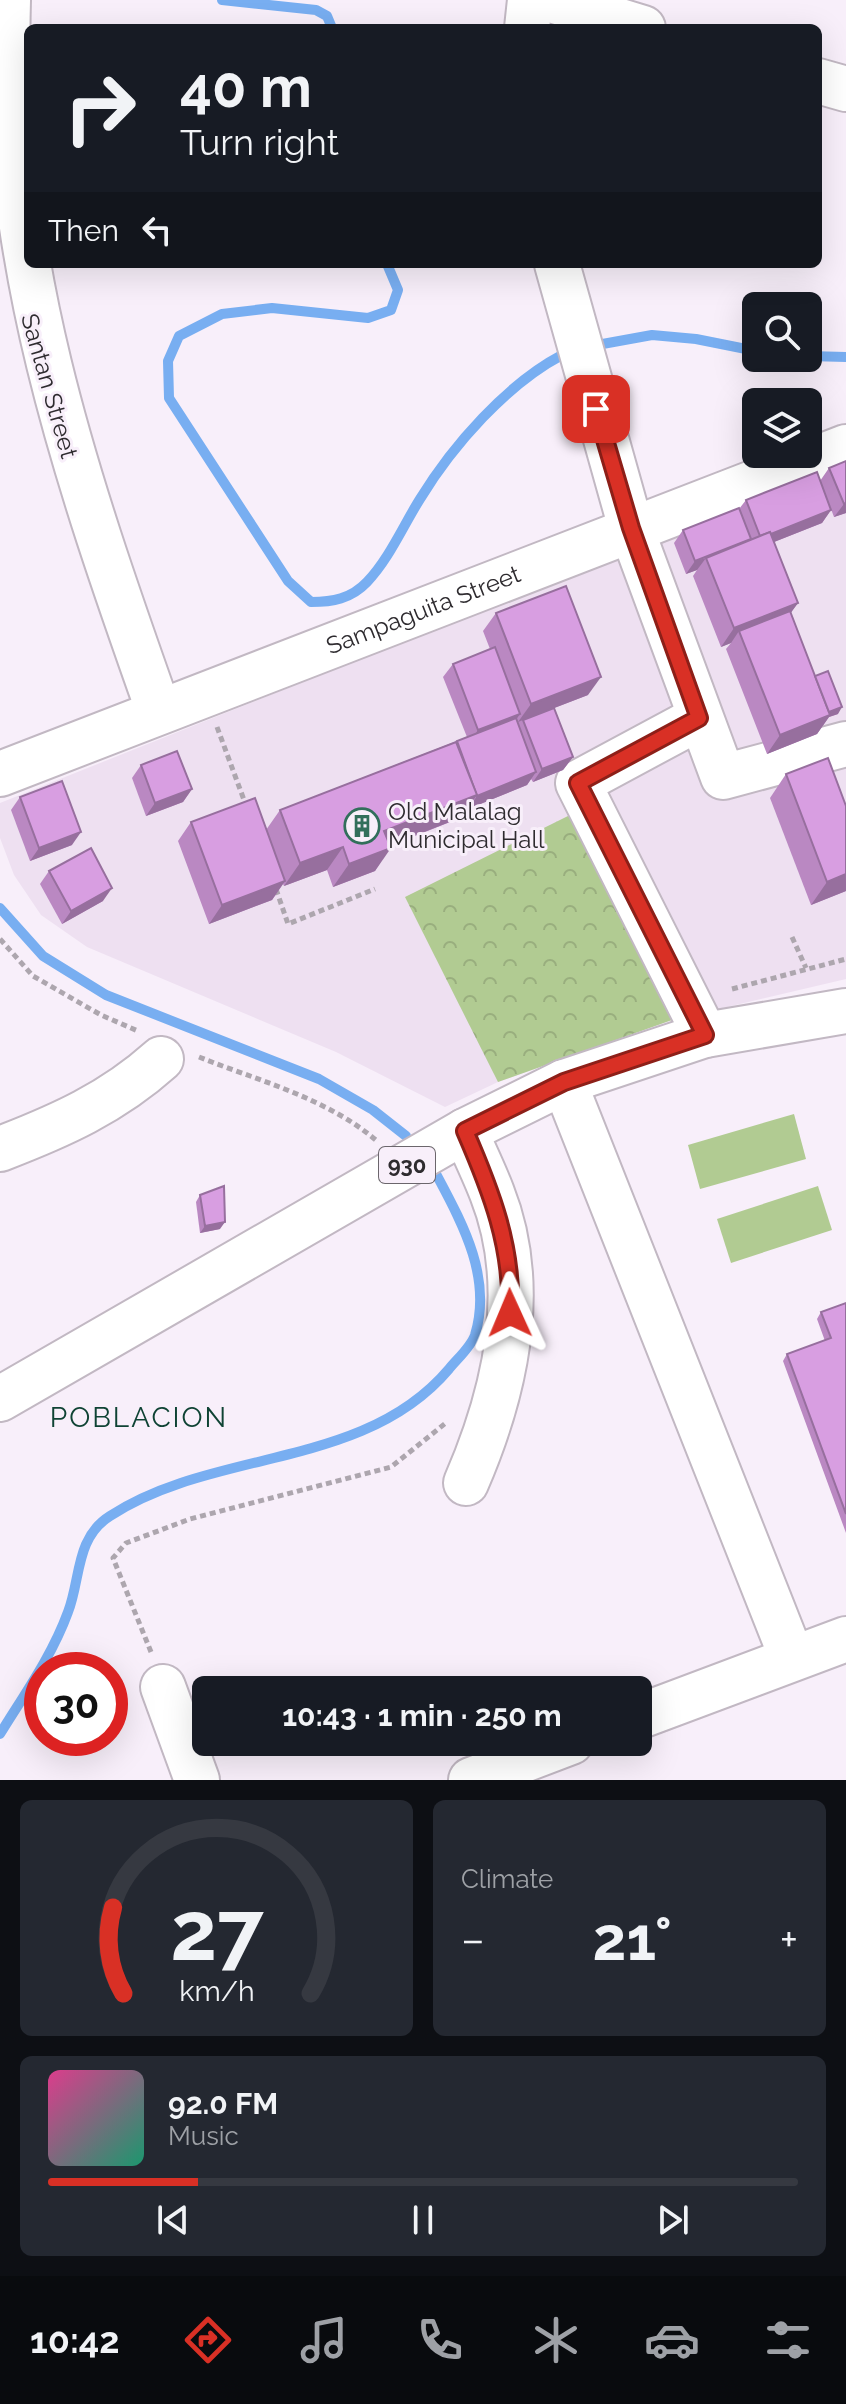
<!DOCTYPE html>
<html lang="en">
<head>
<meta charset="utf-8">
<style>
  body { margin:0; font-family:Raleway,sans-serif; background:#242831; color:#f1f3f6; height:100vh; display:flex; flex-direction:column; font-size:30px; white-space:nowrap }
  * { box-sizing:border-box; margin:0 }
  p { font-size:26px; color:#9ea1a6 }
  .icon { flex:none; width:44px; height:44px; fill:none; stroke:currentColor; stroke-width:2; stroke-linecap:round; stroke-linejoin:round }
  .map { position:relative; height:1780px; overflow:hidden }
  .details { display:flex; flex-direction:column; gap:20px; padding:20px; background:#0d0f14; flex:1 }
  .details>* { flex:none }
  .top-card { position:absolute; left:24px; top:24px; width:798px; height:244px; border-radius:12px; box-shadow:0 8px 32px #0002; background:#171b24; color:#f1f3f6; overflow:hidden }
  .fabs { position:absolute; left:742px; top:292px; display:grid; gap:16px }
  .fabs a { display:grid; place-items:center; width:80px; height:80px; border-radius:12px; background:#171b24; box-shadow:0 8px 32px #0002; font-size:40px }
  .speed { position:absolute; left:24px; top:1652px; display:flex; gap:16px; font-size:40px; font-weight:700; text-align:center }
  .speed>* { display:grid; place-content:center; width:104px; height:104px; border-radius:50%; background:#171b24; box-shadow:0 8px 32px #0002; line-height:1 }
  .speed .limit { border:12px solid #d22; background:#fff; color:#111 }
  .pin { position:absolute; display:grid; place-items:center; width:68px; height:68px; color:#fff; margin:-34px; border-radius:16px; box-shadow:0 4px 12px #0006 }
  .me { position:absolute; width:88px; margin:-44px; rotate:359deg; stroke-linejoin:round; filter:drop-shadow(0 0 6px #0008) }
  .turn { display:flex; align-items:center; gap:28px; height:168px; padding:0 24px; font-size:36px }
  .turn .icon { width:104px; height:104px; stroke-width:2.5 }
  .turn b { display:block; font-size:56px; line-height:68px }
  .then { display:flex; align-items:center; height:76px; padding:0 24px; background:#0003; gap:16px; font-size:30px }
  .big { font-size:60px; font-weight:700; line-height:1.1 }
  .details .widget { flex:1; display:flex; flex-direction:column; justify-content:center; gap:12px; min-width:0; padding:0 28px; border-radius:12px; background:#242831 }
  .details .dial { align-items:center; gap:0 }
  .dial svg { height:208px; overflow:visible; fill:none; stroke:#363941; stroke-width:7; stroke-linecap:round; text-anchor:middle }
  .dial text { fill:#f1f3f6; stroke:none }
  .song { display:flex; align-items:center; gap:24px }
  .cover { width:96px; height:96px; border-radius:12px; background:linear-gradient(135deg,hsl(330 70% 55%),hsl(160 70% 35%)) }
  .played { height:8px; border-radius:4px; background:linear-gradient(90deg,#d93025 20%,#363941 20%) }
  .keys { display:flex; justify-content:space-around; direction:ltr }
  .heat { display:flex; justify-content:space-between; align-items:center; font-size:44px; direction:ltr }
  .details .tiles { flex:1; display:grid; gap:20px; grid-template-columns:1fr 1fr }
  .widget:last-child { grid-column:span 2 }
  .trip { position:absolute; left:192px; top:1676px; width:460px; height:80px; border-radius:12px; background:#171b24; box-shadow:0 8px 32px #0002; font-weight:700; line-height:80px; text-align:center }
  .menu { display:flex; height:128px; justify-content:space-around; align-items:center; background:#090b0e; color:#9ea1a6 }
  .menu .icon { width:56px; height:56px }
  .menu .current { color:#d93025 }
  .menu b { font-size:36px; color:#f1f3f6 }
  .map>svg:first-child { display:block }
  .built { fill:#eee0f1 }
  .park { fill:url(#park-crowns) }
  .garden { fill:#b1cb92 }
  .lines { fill:none; stroke-linecap:round; stroke-linejoin:round }
  .stream { stroke:#78aef1; stroke-width:10 }
  .minor-casing { stroke:#c2b8c3; stroke-width:48 }
  .major-casing { stroke:#c2b8c3; stroke-width:48 }
  .path { stroke:#ada6ae; stroke-width:5; stroke-dasharray:6 4; stroke-linecap:butt }
  .minor { stroke:#fff; stroke-width:44 }
  .major { stroke:#fff; stroke-width:44 }
  .wall { fill:#ba88c2 }
  .shaded-wall { fill:#976f9e }
  .building { fill:#d89ee1; stroke:#976f9e; stroke-width:2 }
  .route-casing { stroke:#8d1f18; stroke-width:20 }
  .route { stroke:#d93025; stroke-width:14 }
  .labels { text-anchor:middle; stroke-width:6; stroke-linejoin:round; paint-order:stroke }
  .shield { fill:#f8effa; stroke:#6b666c; stroke-width:2 }
  .shield-label { font-size:22px; font-weight:bold; fill:#2e2b2f }
  .street-label { font-size:24px; fill:#2e2b2f; stroke:#f8effa }
  .poi-label { font-size:24px; fill:#2e2b2f; stroke:#f8effa; text-anchor:start }
  .quarter-label { font-size:28px; letter-spacing:2px; fill:#0f4334; stroke:#f8effa }
</style>
</head>
<body>
<div class="map">
<svg width="846" height="1780" viewBox="0 0 846 1780">
  <defs>
    <pattern id="park-crowns" width="20" height="18" patternUnits="userSpaceOnUse" patternTransform="scale(2)"><rect width="20" height="18" fill="#b1cb92"/><path d="M2 6a3 3 0 1 1 6 0M12 15a3 3 0 1 1 6 0" fill="none" stroke="#99ae7e"/></pattern>
  </defs>
  <rect width="100%" height="100%" fill="#f8effa"/>
  <path class="built" d="M846 465V979L672 1020 498 1082 445 1107 336 1052 87 947 41 915 14 875 0 838V803Z"/>
  <path class="park" d="M570 815 672 1020 498 1082 405 897Z"/>
  <g class="garden">
    <path d="M794 1114 806 1159 700 1189 688 1145Z"/>
    <path d="M818 1186 832 1230 731 1263 717 1219Z"/>
  </g>
  <g class="lines">
    <g class="stream">
      <path d="M222 0 316 10 327 16 332 28"/>
      <path d="M387 264 398 290 391 310 368 318 272 308 222 314 179 336 168 361 169 398 288 581 311 602C332 602 351 599 367 582 389 559 403 526 420 499 453 445 507 384 562 355"/>
      <path d="M597 345 652 335 696 339 756 351"/>
      <path d="M808 356 846 357"/>
      <path d="M0 908 43 956 106 995 319 1079 373 1110 406 1136"/>
      <path d="M0 1734C24 1695 52 1656 68 1612 81 1579 75 1538 110 1516 214 1448 364 1470 449 1369 457 1359 471 1347 475 1335 493 1276 461 1221 434 1170"/>
    </g>
    <defs>
      <g id="minor">
        <path d="M8 0C0 258 75 475 159 712"/>
        <path d="M551 0 643 28"/>
        <path d="M527 28 530 0"/>
        <path d="M818 81 846 89"/>
        <path d="M557 264 631 528 723 777 846 744"/>
        <path d="M699 718 578 783 705 1035"/>
        <path id="s1" d="M0 774 846 447"/>
        <path d="M564 1082 792 1658"/>
        <path d="M465 1131C474 1152 484 1172 492 1193 530 1289 505 1393 466 1483"/>
        <path d="M0 1149C60 1126 112 1103 161 1059"/>
        <path d="M163 1687 197 1780"/>
        <path d="M638 1717 846 1639"/>
        <path d="M471 1780 571 1742"/>
      </g>
      <path id="major" d="M0 1399 465 1131 564 1082 705 1035 846 1011"/>
    </defs>
    <use href="#minor" class="minor-casing"/>
    <use href="#major" class="major-casing"/>
    <g class="path">
      <path d="M217 727 247 808"/>
      <path d="M276 889 288 924 375 889"/>
      <path d="M792 937 806 968"/>
      <path d="M0 939 33 976 101 1015 138 1031"/>
      <path d="M732 989 846 959"/>
      <path d="M199 1057C259 1081 327 1098 377 1141"/>
      <path d="M151 1652 113 1558 126 1543 190 1519 391 1467 447 1422"/>
    </g>
    <use href="#minor" class="minor"/>
    <use href="#major" class="major"/>
  </g>
  <g class="wall">
    <path d="M846 461V513L834 517 828 501 831 510 822 523 774 542 798 603 790 613 815 676 838 714 829 717 817 734 767 754 726 649 731 643 721 647 693 576 697 570 686 574 674 543 683 530 739 509 746 500 820 481 829 468Z"/>
    <path d="M496 613 588 695 554 708 573 757 563 770 533 782 531 779 527 785 468 809V807L460 818 390 846 375 871 333 887 327 870 284 886 283 884 272 900 209 924 178 841 191 822 266 830 280 810 467 737 443 677 453 664 490 649 483 631Z"/>
    <path d="M141 765 192 789 183 802 146 816 132 778Z"/>
    <path d="M786 774 846 891 811 905 770 798Z"/>
    <path d="M20 797 72 845 30 861 11 810Z"/>
    <path d="M49 871 103 901 62 924 40 884Z"/>
    <path d="M200 1195 220 1229 200 1233 196 1202Z"/>
    <path d="M846 1303V1533L783 1361 787 1354 825 1341 817 1319 821 1312Z"/>
  </g>
  <g class="shaded-wall">
    <path d="M846 503V513L834 517 844 504Z"/>
    <path d="M831 510 822 523 751 551 761 538Z"/>
    <path d="M706 558 697 570 686 574 695 561Z"/>
    <path d="M798 603 785 621 739 631 731 643 721 647 734 628Z"/>
    <path d="M601 677 588 695 518 722 531 704Z"/>
    <path d="M842 707 838 714 829 717 817 734 767 754 780 735 820 716Z"/>
    <path d="M520 714 511 727 469 743 478 730Z"/>
    <path d="M573 757 563 770 533 782 542 769Z"/>
    <path d="M536 772 527 785 468 809 477 796Z"/>
    <path d="M192 789 183 802 146 816 155 803Z"/>
    <path d="M477 795 460 818 368 854 384 831Z"/>
    <path d="M81 832 72 845 30 861 39 848Z"/>
    <path d="M343 847 327 870 284 886 300 863Z"/>
    <path d="M391 848 375 871 333 887 349 864Z"/>
    <path d="M846 874V891L811 905 827 882Z"/>
    <path d="M285 881 272 900 209 924 222 905Z"/>
    <path d="M112 888 103 901 62 924 71 911Z"/>
    <path d="M225 1222 220 1229 200 1233 205 1226Z"/>
  </g>
  <g class="building">
    <path d="M846 461V503L844 504 829 468Z"/>
    <path d="M817 472 831 510 771 534 770 532 760 536 746 500Z"/>
    <path d="M739 508 751 539 695 561 683 530Z"/>
    <path d="M770 532 798 603 734 628 706 558Z"/>
    <path d="M566 586 601 677 531 704 496 613Z"/>
    <path d="M790 611 830 715 780 735 739 631Z"/>
    <path d="M495 647 520 714 478 730 453 664Z"/>
    <path d="M828 671 842 707 829 712 815 676Z"/>
    <path d="M554 708 573 757 542 769 523 720Z"/>
    <path d="M516 718 536 772 477 796 457 741Z"/>
    <path d="M456 742 477 795 384 831 391 848 349 864 343 847 300 863 280 810Z"/>
    <path d="M177 751 192 789 155 803 141 765Z"/>
    <path d="M828 758 846 806V874L827 882 786 774Z"/>
    <path d="M62 781 81 832 39 848 20 797Z"/>
    <path d="M255 798 285 881 222 905 191 822Z"/>
    <path d="M91 848 112 888 71 911 49 871Z"/>
    <path d="M224 1186 225 1222 205 1226 200 1195Z"/>
    <path d="M846 1303V1514L787 1354 831 1338 821 1312Z"/>
  </g>
  <g class="lines">
    <defs>
      <path id="route" d="M510 1313C513 1247 491 1191 465 1131L564 1082 705 1035 578 783 699 718 631 528 596 409"/>
    </defs>
    <use href="#route" class="route-casing"/>
    <use href="#route" class="route"/>
  </g>
  <defs>
    <symbol id="building-ring" viewBox="-11 -11 22 22"><circle r="9.5" fill="#f8effa" stroke="#326f5b" stroke-width="1.5"/><path d="M-4-6H4V6H1V3H-1V6H-4ZM-2.5-4.3h1.7v1.8h-1.7ZM.8-4.3h1.7v1.8H.8ZM-2.5-1h1.7V.8h-1.7ZM.8-1h1.7V.8H.8Z" fill="#326f5b"/></symbol>
  </defs>
  <g fill-rule="evenodd">
    <use href="#building-ring" x="342" y="806" width="40" height="40"/>
  </g>
  <g class="labels">
    <rect class="shield" x="379" y="1147" width="56" height="36" rx="6"/>
    <g class="shield-label">
      <text x="407" y="1173">930</text>
    </g>
    <g class="street-label">
      <text transform="translate(49 386) rotate(74)" y="8">Santan Street</text>
      <text dy="8" stroke="none"><textPath href="#s1" startOffset="454">Sampaguita Street</textPath></text>
    </g>
    <g class="poi-label">
      <text x="388" y="820">Old Malalag<tspan x="388" dy="28">Municipal Hall</tspan></text>
    </g>
    <g class="quarter-label">
      <text x="139" y="1427">POBLACION</text>
    </g>
  </g>
</svg>
<div class="fabs">
<a><svg class="icon" aria-label="search" viewBox="0 0 24 24"><circle cx="10" cy="10" r="6"/><path d="M15 15l6 6"/></svg></a>
<a><svg class="icon" aria-label="layers" viewBox="0 0 24 24"><path d="M12 4l9 5-9 5-9-5zM3 14l9 5 9-5"/></svg></a>
</div>
<div class="speed"><div class="limit">30</div></div>
<div class="pin" style="left:596px;top:409px;background:#d93025"><svg class="icon" aria-label="arrive" viewBox="0 0 24 24"><path d="M6 21V4h12l-3 4 3 4H6"/></svg></div>
<svg class="me" style="left:510px;top:1313px" viewBox="-20 -20 40 40"><path d="M0-17L14 15 0 8-14 15z" fill="#d93025" stroke="#fff" stroke-width="4"/></svg>
<div class="trip">10:43 · 1 min · 250 m</div>
<div class="top-card">
<div class="turn"><svg class="icon" aria-label="right" viewBox="0 0 24 24"><path d="M7 20v-9h11M14 6l5 5-5 5"/></svg><div><b>40 m</b>Turn right</div></div>
<div class="then">Then<svg class="icon" aria-label="left" viewBox="0 0 24 24"><path d="M17 20v-9H6M10 6l-5 5 5 5"/></svg></div>
</div>
</div>
<section class="details">
<div class="tiles">
<div class="widget dial"><svg viewBox="0 0 100 80">
<path d="M14 69A42 42 0 1 1 86 69"/>
<path d="M14 69A42 42 0 0 1 10 36" stroke="#d93025"/>
<text x="50" y="56" font-size="32" font-weight="700">27</text>
<text x="50" y="72" font-size="11">km/h</text>
</svg></div>
<div class="widget"><p>Climate</p>
<div class="heat"><a>−</a><b class="big">21°</b><a>+</a></div>
</div>
<div class="widget">
<div class="song"><i class="cover"></i><div><b>92.0 FM</b><p>Music</p></div></div>
<div class="played"></div>
<div class="keys"><svg class="icon" aria-label="previous" viewBox="0 0 24 24"><path d="M18 5L8 12l10 7zM5 5v14"/></svg><svg class="icon" aria-label="pause" viewBox="0 0 24 24"><path d="M8 5v14M16 5v14"/></svg><svg class="icon" aria-label="next" viewBox="0 0 24 24"><path d="M6 5l10 7-10 7zM19 5v14"/></svg></div>
</div>
</div>
</section>
<nav class="menu">
<b>10:42</b>
<svg class="icon current" aria-label="directions" viewBox="0 0 24 24"><path d="M12 3l9 9-9 9-9-9zM9 14v-3h6M13 9l2 2-2 2"/></svg>
<svg class="icon" aria-label="music" viewBox="0 0 24 24"><path d="M9 18V5l10-2v13"/><circle cx="6" cy="18" r="3"/><circle cx="16" cy="16" r="3"/></svg>
<svg class="icon" aria-label="phone" viewBox="0 0 24 24"><path d="M5 4h4l2 5-3 2q2 4 5 5l2-3 5 2v4C11 20 4 13 5 4z"/></svg>
<svg class="icon" aria-label="climate" viewBox="0 0 24 24"><path d="M12 3v18M4 7l16 10M4 17L20 7"/></svg>
<svg class="icon" aria-label="car" viewBox="0 0 24 24"><path d="M5 17H2v-5l4-1 3-4h7l3 4 3 1v5h-3M9 17h6M6 11h13"/><circle cx="7" cy="17" r="2"/><circle cx="17" cy="17" r="2"/></svg>
<svg class="icon" aria-label="filters" viewBox="0 0 24 24"><path d="M4 7h16M4 17h16"/><circle cx="9" cy="7" r="2"/><circle cx="15" cy="17" r="2"/></svg>
</nav>
</body>
</html>
